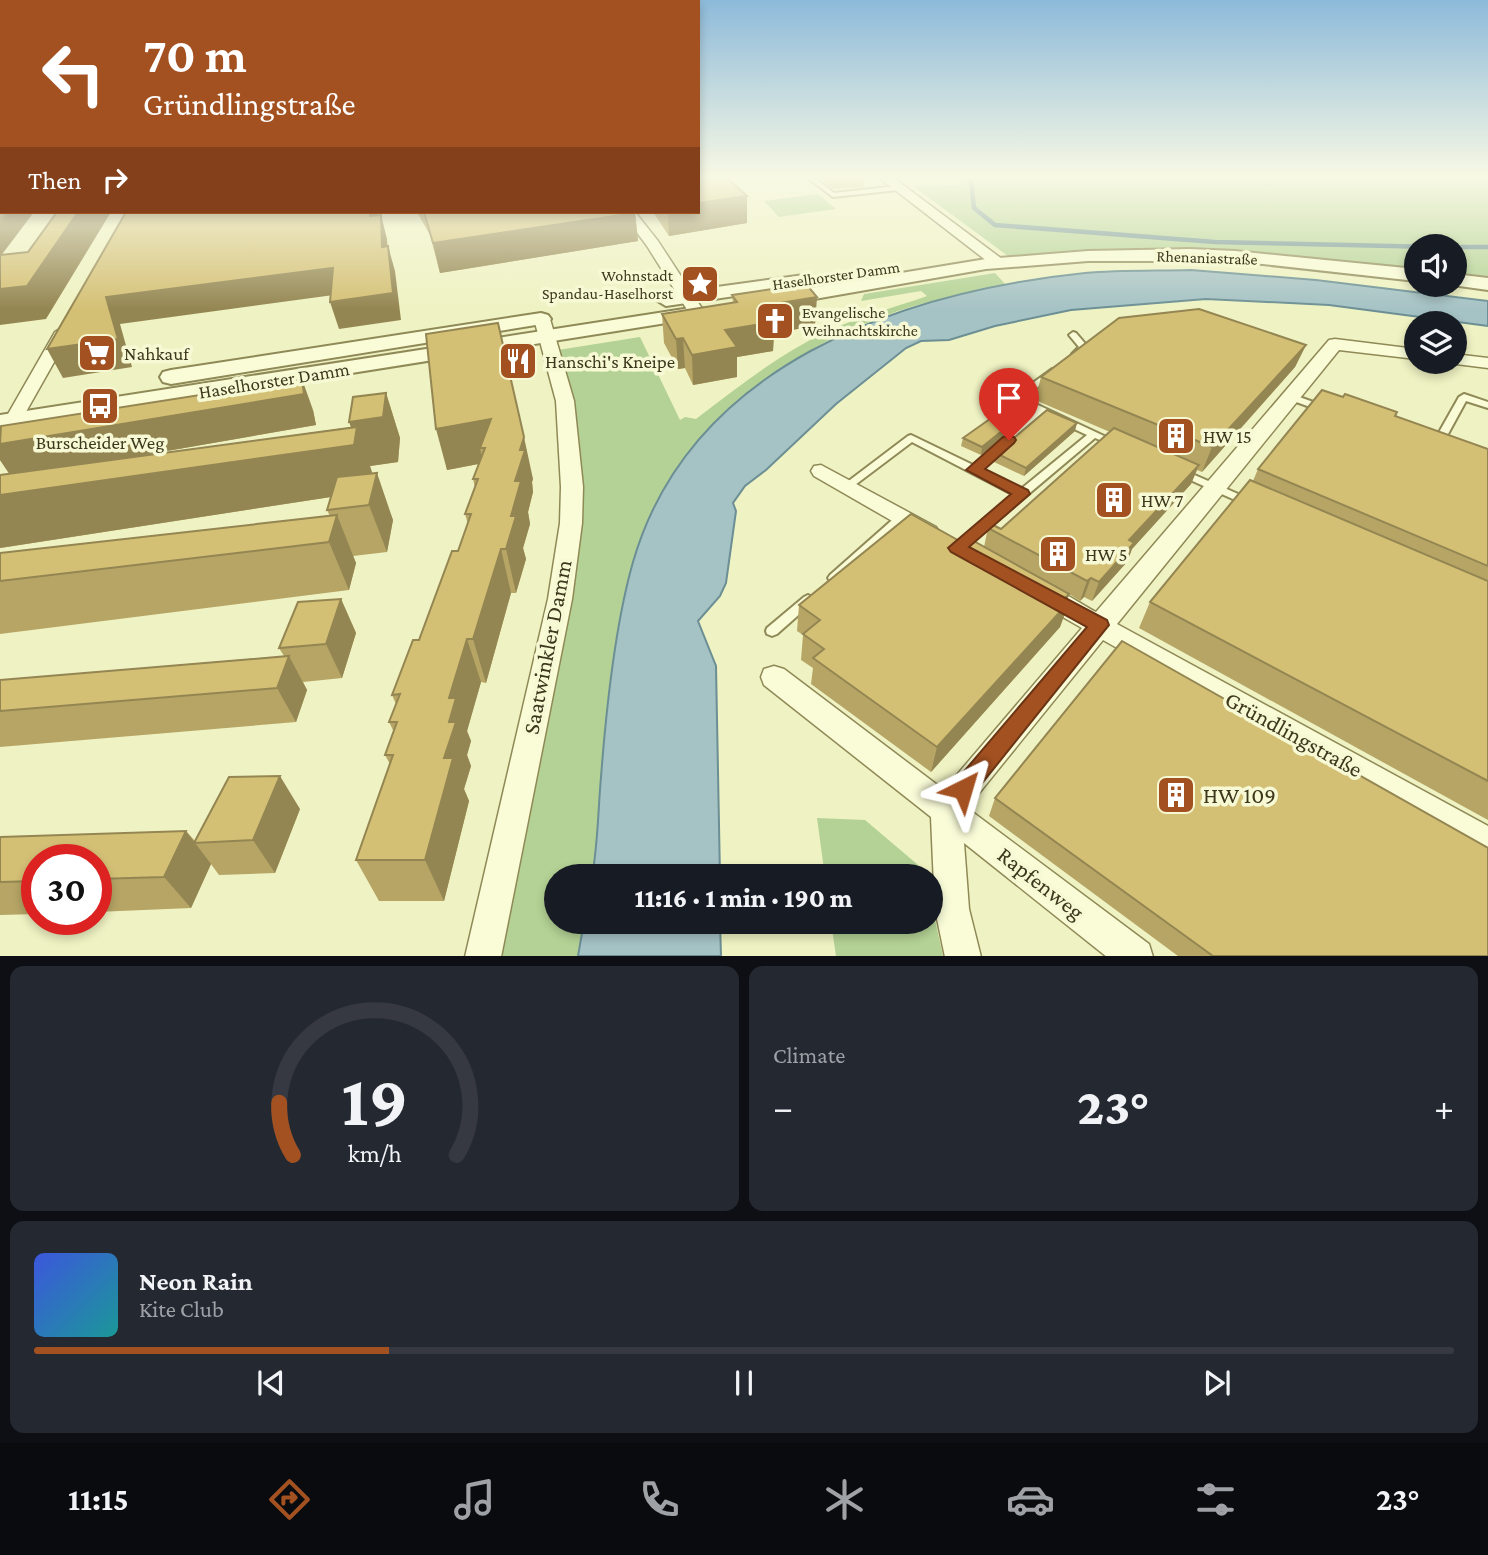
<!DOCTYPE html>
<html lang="en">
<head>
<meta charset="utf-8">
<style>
  body { margin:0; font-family:"Crimson Pro",serif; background:#242831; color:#f1f3f6; height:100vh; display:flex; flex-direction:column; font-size:26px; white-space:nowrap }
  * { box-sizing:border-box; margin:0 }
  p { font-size:23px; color:#9ea1a6 }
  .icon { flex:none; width:38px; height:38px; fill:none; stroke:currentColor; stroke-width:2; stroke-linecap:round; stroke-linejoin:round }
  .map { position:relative; height:956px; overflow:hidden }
  .drawer { display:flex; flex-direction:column; gap:10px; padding:10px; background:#0d0f14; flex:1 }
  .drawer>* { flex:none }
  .guide { position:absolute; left:0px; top:0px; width:700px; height:214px; box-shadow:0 4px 10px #0003; background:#a45121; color:#fff; overflow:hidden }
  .controls { position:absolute; left:1404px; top:234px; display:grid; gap:14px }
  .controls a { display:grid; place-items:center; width:63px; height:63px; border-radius:50%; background:#171b24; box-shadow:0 4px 10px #0003; font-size:35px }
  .speed { position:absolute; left:21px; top:844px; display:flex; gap:14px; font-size:35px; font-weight:700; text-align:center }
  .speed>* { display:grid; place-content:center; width:91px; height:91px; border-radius:50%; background:#171b24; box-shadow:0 4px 10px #0003; line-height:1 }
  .speed .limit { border:10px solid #d22; background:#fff; color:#111 }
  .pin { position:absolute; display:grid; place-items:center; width:60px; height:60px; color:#fff; margin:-72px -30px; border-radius:50% 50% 50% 0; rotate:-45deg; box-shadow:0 0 7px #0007 }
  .pin .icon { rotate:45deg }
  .me { position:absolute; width:77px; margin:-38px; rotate:40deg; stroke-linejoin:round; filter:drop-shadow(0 0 5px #0008) }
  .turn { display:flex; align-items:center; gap:24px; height:147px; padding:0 28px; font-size:32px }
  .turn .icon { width:91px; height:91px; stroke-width:2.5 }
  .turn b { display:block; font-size:49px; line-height:60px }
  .then { display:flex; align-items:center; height:66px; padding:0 28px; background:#0003; gap:14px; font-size:26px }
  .big { font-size:52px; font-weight:800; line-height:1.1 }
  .drawer .card { flex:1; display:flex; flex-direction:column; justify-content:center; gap:10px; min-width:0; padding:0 24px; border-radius:14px; background:#242831 }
  .drawer .dial { align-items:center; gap:0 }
  .dial svg { height:182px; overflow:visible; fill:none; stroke:#363941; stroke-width:7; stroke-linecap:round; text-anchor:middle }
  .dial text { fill:#f1f3f6; stroke:none }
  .song { display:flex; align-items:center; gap:21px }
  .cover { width:84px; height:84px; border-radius:10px; background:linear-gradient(135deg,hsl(230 70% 55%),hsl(180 70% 35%)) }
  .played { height:7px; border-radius:4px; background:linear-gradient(90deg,#a45121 25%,#363941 25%) }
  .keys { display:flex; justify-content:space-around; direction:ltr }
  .heat { display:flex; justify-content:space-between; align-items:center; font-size:38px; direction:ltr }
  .drawer .tiles { flex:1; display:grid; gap:10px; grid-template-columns:1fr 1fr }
  .card:last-child { grid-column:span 2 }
  .trip { position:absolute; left:544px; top:864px; width:399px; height:70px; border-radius:35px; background:#171b24; box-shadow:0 4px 10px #0003; font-weight:800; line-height:70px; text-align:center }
  .tabs { display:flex; height:112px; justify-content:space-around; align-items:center; background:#090b0e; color:#9ea1a6 }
  .tabs .icon { width:49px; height:49px }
  .tabs .active { color:#a45121 }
  .tabs b { font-size:32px; color:#f1f3f6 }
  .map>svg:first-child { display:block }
  .green { fill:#b4d295 }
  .water { fill:#a5c2c5; stroke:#6b8f94; stroke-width:2 }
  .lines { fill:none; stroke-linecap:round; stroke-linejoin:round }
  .stream { stroke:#6b8f94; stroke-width:4.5 }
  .service-casing { stroke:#8f8957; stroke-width:4 }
  .minor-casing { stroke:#8f8957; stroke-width:3 }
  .tertiary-casing { stroke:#8f8957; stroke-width:4 }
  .service { fill:#f9fcd7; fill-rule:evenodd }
  .minor { fill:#f9fcd7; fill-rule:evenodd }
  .tertiary { fill:#f9fcd7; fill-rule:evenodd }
  .wall { fill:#b6a565 }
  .shaded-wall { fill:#948652 }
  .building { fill:#d4c075; stroke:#948652; stroke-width:2 }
  .route { fill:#a45121; stroke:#6b3515; stroke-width:2 }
  .labels { text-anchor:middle; stroke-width:7; stroke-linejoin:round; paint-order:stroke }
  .far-street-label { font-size:16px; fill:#3d381d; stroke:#f6f9d3 }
  .far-poi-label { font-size:16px; fill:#3d381d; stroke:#f6f9d3; text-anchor:end }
  .poi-label { font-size:19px; fill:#3d381d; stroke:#f6f9d3; text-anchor:start }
  .street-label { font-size:19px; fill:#3d381d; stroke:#f6f9d3 }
  .near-street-label { font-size:23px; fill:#3d381d; stroke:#f6f9d3 }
  .near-poi-label { font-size:23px; fill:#3d381d; stroke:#f6f9d3; text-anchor:start }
</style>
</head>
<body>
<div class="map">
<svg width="1488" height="957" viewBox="0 0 1488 957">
  <rect width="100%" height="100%" fill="#eff2c2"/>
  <g class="green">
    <path d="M961 176H1488V279L1454 275V247H1416V271L1242 253 1131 251 1008 256 913 186 960 185Z"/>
    <path d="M818 194 836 209 779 217 764 201Z"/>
    <path d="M995 273 1007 286C971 293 933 299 898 311 790 349 707 409 652 511L592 877H556V922H584L578 956 497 957 580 520C582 461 577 407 558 350L640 337 680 420 685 417 696 419C738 387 778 355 826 332 858 317 893 308 927 296L921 291 861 301 864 294Z"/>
    <path d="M817 818 865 820 924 870 925 877H825Z"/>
    <path d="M931 902 943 956H836L831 922H931Z"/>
  </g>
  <g class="water">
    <path d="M1191 270 1316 280 1488 301V326L1329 305 1206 299 1071 310 995 326 949 340 921 341 906 348 836 404 766 470 745 486 733 503 736 511 726 583 720 596 698 621 716 666 720 877H592C598 844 598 810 601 777 606 711 615 625 633 562 690 365 900 292 1085 273 1120 270 1156 271 1191 270Z"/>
    <path d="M584 922H720L721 956H578Z"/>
  </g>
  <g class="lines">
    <g class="stream">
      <path d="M971 181 974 208 995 225 1215 242 1435 247"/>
      <path d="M1454 247H1488"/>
    </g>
    <defs>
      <g id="service">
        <path d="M805 176H812L834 193 898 186 901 188 898 190 833 197Z"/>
        <path d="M1073 332 1076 333 1088 347 1076 357 1072 354 1079 347 1069 335Z"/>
        <path d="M1052 369 1056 372 1055 374 1023 398 1119 443 1114 446 1095 438 961 551H953L951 548 1014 495 912 442 851 488H843L842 486 908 436 911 435 973 465 1036 412 1011 399ZM1044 415 1087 435 1021 489 981 469Z"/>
        <path d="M1291 394 1327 407 1329 409 1324 412 1288 399 1286 397Z"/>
        <path d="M1464 394 1488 402V408L1466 401 1442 445H1434L1433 443 1459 397Z"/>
        <path d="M1183 470 1252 500 1253 502 1248 506 1244 504 1179 475 1178 473 1179 471Z"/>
        <path d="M903 513 907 514 909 517 907 520 838 581H830L828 578 830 575 899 514Z"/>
        <path d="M808 595 812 597 814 600 812 603 777 634 772 636 767 634 766 631 767 628 804 597Z"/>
      </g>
      <g id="minor">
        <path d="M877 176H891L1002 259 1004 262 1002 265H992Z"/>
        <path d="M622 212H635L658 241 705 313 703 316H691L647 246Z"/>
        <path d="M542 314 550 319 574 401 583 487 582 523 572 599 501 957H465L548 599 560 523 561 487 556 401 534 319Z"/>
        <path d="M63 327 71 332 27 410 10 450 7 454 0 456V428L55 332Z"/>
        <path d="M1335 339 1416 349V359L1339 350 1117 624 1488 826V858L1103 640 967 808 1149 944 1153 957H1107L964 843 969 909 981 957H945L935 909 931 817 764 685 761 677 764 669 774 666 784 669 944 790 1082 628 1033 600 1030 594 1033 588C1053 582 1078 603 1096 612L1329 340Z"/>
        <path d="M1454 354 1488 358V368L1448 363 1454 362Z"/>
        <path d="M821 465 936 527 939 532 936 537 928 540 920 537 814 476 811 471 814 466Z"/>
      </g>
      <g id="tertiary">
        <path d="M1190 249 1235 251 1416 269V281L1235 261H1088L986 269 780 305 770 299 780 293 986 259 1088 251Z"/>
        <path d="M1454 274 1488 278V290L1452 285Z"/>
        <path d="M804 275 811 277 813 281 811 285 666 306 656 300 666 294Z"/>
        <path d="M697 307 704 309 707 313 704 317 0 429V415Z"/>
        <path d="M541 313 548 315 551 319 548 323 171 384 163 382 160 377 163 372 171 370Z"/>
      </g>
    </defs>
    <use href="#service" class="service-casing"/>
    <use href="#minor" class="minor-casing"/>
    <use href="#tertiary" class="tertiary-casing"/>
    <use href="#service" class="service"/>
    <use href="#minor" class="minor"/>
    <use href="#tertiary" class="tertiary"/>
  </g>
  <g class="wall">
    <path d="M818 176H865L864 187 833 189Z"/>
    <path d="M747 196V223L669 236 653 212H698Z"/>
    <path d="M417 212H635L638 241 440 273 430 235Z"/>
    <path d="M732 295 815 326 774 333 773 351 737 357V377L693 385 685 368 678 369 664 343 662 314 733 303Z"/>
    <path d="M426 334 533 479 532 482 533 492 528 512 530 524 523 548 526 559 516 593H511L486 683 481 682 467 731 471 741 467 755 471 766 464 789 469 801 444 901H379L356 860 390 764 385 755 394 732 389 722 396 704 392 695 419 640 458 551 468 524 465 514 475 488 473 479 479 464 447 470Z"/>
    <path d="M1306 345 1295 367 1202 472 1197 470 1191 484 1132 549 1127 562 1092 601 1084 597 1080 601 1069 594 1067 601 1069 602 1060 627 931 772 811 684 813 668 801 660 803 635 797 631 799 605 965 544 984 547 988 528 1001 529 1110 432 1035 400 1041 377Z"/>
    <path d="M386 393 400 438 398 462 370 466 372 474 393 520 387 552 353 556 356 563 349 590 0 634V553L330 516 327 510 331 497 0 548 10 474 0 460 313 410 316 425 115 460 351 427Z"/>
    <path d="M1034 405 1032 413 981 455 961 446 963 438Z"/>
    <path d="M1395 416 1488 449V820L1139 628 1150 602 1253 481 1258 469Z"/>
    <path d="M1075 431 1024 476 994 462 996 453Z"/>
    <path d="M341 599 356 633 342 678 303 682 307 690 296 722 0 747V680L284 656 279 648Z"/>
    <path d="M995 798 1488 956H1178L989 816Z"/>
    <path d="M300 809 275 873 219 875 211 864 191 908 96 912V859H37V914L0 915V837L186 831 195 841Z"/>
  </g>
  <g class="shaded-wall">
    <path d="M747 196V223L669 236 668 212H698V203Z"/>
    <path d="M2 204V212H34L0 257V206Z"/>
    <path d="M78 212H111L46 319 0 325V289Z"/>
    <path d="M370 212H377V240L370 216Z"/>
    <path d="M635 213 638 241 440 273 433 243Z"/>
    <path d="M381 215 387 239 389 272 382 247Z"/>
    <path d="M388 246 395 271 401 320 339 329 330 302Z"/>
    <path d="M333 268 341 294 120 324 132 367 63 378 47 349 106 297Z"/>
    <path d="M817 297 815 326 774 333 773 351 737 357V377L693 385 692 355 725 330 762 306Z"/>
    <path d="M683 338 685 368 678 369 676 339Z"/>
    <path d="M1306 345 1295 367 1202 472 1212 447Z"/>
    <path d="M302 379 313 410 316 425 12 478 0 460V444Z"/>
    <path d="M386 393 400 438 398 462 370 466 372 472 370 491 0 548V495L355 438 349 422Z"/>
    <path d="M1034 405 1032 413 981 455 982 447Z"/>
    <path d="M491 419 485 448H480L483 463 447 470 436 429Z"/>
    <path d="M1077 423 1075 431 1024 476 1026 468Z"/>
    <path d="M524 437 533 479 532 482 533 492 528 512 530 524 523 548 526 559 516 593 506 549 520 450Z"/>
    <path d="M1199 465 1191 484 1132 549 1127 562 1092 601 1099 582 1129 540Z"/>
    <path d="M377 473 393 520 387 552 369 505Z"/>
    <path d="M337 515 356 563 349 590 329 542Z"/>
    <path d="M501 549 511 593 486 683 473 639Z"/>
    <path d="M1091 578 1084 597 1080 601 1087 581Z"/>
    <path d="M1069 594 1066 605 1069 602 1060 627 931 772 937 747Z"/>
    <path d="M341 599 356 633 342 678 326 644Z"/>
    <path d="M467 639 481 682 467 731 471 741 467 755 471 766 464 789 469 801 444 901 425 860 444 758 449 722V698Z"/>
    <path d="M289 656 307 690 296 722 277 688Z"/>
    <path d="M280 776 300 809 275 873 253 840Z"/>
    <path d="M186 831 211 864 191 908 164 877Z"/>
  </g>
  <g class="building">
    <path d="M698 176H725L747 196 698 203Z"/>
    <path d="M2 180V204L0 206V182Z"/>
    <path d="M57 212H78L27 286 0 289V255L28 252Z"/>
    <path d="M126 212H370V216L381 215 382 247 388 246 393 293 330 302 333 268 106 297 118 339 47 349Z"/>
    <path d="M424 212H635V213L433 243Z"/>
    <path d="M806 284 817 297 762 306 774 322 725 330 737 347 692 355 683 338 676 339 662 314 737 302 732 295Z"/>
    <path d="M1199 309 1306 345 1212 447 1041 377 1119 318Z"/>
    <path d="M498 323 524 437 520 450H525L515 481H521L511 516H516L506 549H501L473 639H467L449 698H456L449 722H456L444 758H453L425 860H356L393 755H385L397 722H389L400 694 392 695 413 640H419L452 551H458L471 514H465L478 479H473L485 448H480L491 419 436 429 426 334Z"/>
    <path d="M302 379 304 394 0 444 1 426Z"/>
    <path d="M1322 390 1343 397 1345 394 1397 412 1395 416 1488 449V566L1258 469Z"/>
    <path d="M386 393 383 417 349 422 353 397Z"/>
    <path d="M1018 399 1034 405 982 447 963 438Z"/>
    <path d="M1047 410 1077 423 1026 468 996 453Z"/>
    <path d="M357 427 354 445 0 495V475Z"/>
    <path d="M1114 428 1199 465 1129 540 1134 543 1099 582 1091 578 1087 581 988 528 993 525 1001 529Z"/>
    <path d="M377 473 369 505 327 510 337 477Z"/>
    <path d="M1250 480 1488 581V781L1150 602Z"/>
    <path d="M911 514 965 544 970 539 1069 594 1064 599 1069 602 937 747 813 658 824 649 803 634 820 620 799 605Z"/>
    <path d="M337 515 329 542 0 581V553Z"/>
    <path d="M341 599 326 644 279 648 298 602Z"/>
    <path d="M1122 641 1488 848V956H1213L995 798Z"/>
    <path d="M289 656 277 688 0 711V680Z"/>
    <path d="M280 776 253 840 194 843 229 777Z"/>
    <path d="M186 831 164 877 96 879V859H37V881L0 882V837Z"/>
  </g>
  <linearGradient id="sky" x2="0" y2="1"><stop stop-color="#8dbada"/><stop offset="0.57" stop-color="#f8f9e4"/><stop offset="1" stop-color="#f8f9e4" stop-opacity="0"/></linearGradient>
  <rect width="1488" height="310" fill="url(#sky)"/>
  <path class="route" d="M1009 436 1014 437 1016 440 1014 443 985 469 1028 490 1030 494 969 547 1107 620 1109 625 971 797 963 800 955 797 952 789 955 782 1087 627 951 552 948 548 1011 494 966 470 1003 437Z"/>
  <defs>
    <symbol id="sight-square" viewBox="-11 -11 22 22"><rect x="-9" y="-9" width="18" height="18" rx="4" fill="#a45121" stroke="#f6f9d3"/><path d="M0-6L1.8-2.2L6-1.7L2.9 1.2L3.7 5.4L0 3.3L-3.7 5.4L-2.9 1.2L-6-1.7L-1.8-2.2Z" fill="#fff"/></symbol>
    <symbol id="church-square" viewBox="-11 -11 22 22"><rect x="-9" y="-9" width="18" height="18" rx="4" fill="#a45121" stroke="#f6f9d3"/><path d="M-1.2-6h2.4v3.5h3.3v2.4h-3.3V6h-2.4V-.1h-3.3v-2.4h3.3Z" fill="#fff"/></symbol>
    <symbol id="supermarket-square" viewBox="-11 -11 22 22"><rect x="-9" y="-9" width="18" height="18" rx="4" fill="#a45121" stroke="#f6f9d3"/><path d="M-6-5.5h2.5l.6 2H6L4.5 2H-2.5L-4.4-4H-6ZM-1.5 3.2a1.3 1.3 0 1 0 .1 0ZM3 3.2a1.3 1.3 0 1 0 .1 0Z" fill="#fff"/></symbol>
    <symbol id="restaurant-square" viewBox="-11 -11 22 22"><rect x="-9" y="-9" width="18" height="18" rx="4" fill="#a45121" stroke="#f6f9d3"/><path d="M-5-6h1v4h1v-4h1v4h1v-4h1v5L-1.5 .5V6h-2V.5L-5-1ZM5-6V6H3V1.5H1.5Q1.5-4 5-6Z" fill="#fff"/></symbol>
    <symbol id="bus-square" viewBox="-11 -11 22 22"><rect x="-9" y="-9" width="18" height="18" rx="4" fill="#a45121" stroke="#f6f9d3"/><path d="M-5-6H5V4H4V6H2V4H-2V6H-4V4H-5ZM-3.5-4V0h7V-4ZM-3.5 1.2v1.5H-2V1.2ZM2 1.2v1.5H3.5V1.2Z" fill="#fff"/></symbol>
    <symbol id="building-square" viewBox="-11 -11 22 22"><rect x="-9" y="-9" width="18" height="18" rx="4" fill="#a45121" stroke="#f6f9d3"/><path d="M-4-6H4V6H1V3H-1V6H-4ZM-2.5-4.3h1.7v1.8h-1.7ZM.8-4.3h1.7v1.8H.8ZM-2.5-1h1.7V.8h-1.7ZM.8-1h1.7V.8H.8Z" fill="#fff"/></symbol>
  </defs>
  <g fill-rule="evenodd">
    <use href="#sight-square" x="678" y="262" width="44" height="44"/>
    <use href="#church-square" x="753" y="299" width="44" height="44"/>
    <use href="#supermarket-square" x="75" y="331" width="44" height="44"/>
    <use href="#restaurant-square" x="496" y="339" width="44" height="44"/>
    <use href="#bus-square" x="78" y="384" width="44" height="44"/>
    <use href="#building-square" x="1154" y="414" width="44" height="44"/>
    <use href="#building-square" x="1092" y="478" width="44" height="44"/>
    <use href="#building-square" x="1036" y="532" width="44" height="44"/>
    <use href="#building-square" x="1154" y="773" width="44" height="44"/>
  </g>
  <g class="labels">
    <g class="far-street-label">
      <text transform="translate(1207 257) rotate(2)" y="6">Rhenaniastraße</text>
      <text transform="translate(836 275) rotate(-8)" y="6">Haselhorster Damm</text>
    </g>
    <g class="far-poi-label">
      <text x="673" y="281">Wohnstadt<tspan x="673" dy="18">Spandau-Haselhorst</tspan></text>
      <text x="802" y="318" text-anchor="start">Evangelische<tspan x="802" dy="18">Weihnachtskirche</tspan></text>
    </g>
    <g class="poi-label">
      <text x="124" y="360">Nahkauf</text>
      <text x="545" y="368">Hanschi's Kneipe</text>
      <text x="1203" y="443">HW 15</text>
      <text x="100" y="449" text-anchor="middle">Burscheider Weg</text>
      <text x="1141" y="507">HW 7</text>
      <text x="1085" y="561">HW 5</text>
    </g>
    <g class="street-label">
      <text transform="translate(274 380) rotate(-9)" y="7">Haselhorster Damm</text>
    </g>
    <g class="near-street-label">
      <text transform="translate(547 647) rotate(-79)" y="8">Saatwinkler Damm</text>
      <text transform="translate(1294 734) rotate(29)" y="8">Gründlingstraße</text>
      <text transform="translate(1041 883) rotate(38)" y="8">Rapfenweg</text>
    </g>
    <g class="near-poi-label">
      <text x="1203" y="803">HW 109</text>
    </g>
  </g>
</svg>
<div class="controls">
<a><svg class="icon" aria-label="sound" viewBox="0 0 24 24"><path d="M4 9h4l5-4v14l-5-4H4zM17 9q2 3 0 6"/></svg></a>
<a><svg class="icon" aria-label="layers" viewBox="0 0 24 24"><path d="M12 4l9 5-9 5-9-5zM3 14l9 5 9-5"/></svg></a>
</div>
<div class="speed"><div class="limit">30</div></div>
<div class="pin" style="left:1009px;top:440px;background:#d93025"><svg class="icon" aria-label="arrive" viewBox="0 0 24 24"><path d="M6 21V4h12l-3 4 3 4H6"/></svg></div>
<svg class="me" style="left:963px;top:789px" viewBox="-20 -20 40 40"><path d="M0-17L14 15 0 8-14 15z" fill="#a45121" stroke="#fff" stroke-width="4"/></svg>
<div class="trip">11:16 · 1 min · 190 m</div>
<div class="guide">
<div class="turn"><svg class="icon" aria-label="left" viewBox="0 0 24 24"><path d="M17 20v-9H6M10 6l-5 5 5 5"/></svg><div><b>70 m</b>Gründlingstraße</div></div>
<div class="then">Then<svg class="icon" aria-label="right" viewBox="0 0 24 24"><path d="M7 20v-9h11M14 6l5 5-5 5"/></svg></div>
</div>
</div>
<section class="drawer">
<div class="tiles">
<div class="card dial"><svg viewBox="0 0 100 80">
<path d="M14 69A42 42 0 1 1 86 69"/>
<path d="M14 69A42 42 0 0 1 8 46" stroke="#a45121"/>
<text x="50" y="56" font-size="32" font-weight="700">19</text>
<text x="50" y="72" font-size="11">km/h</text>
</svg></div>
<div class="card"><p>Climate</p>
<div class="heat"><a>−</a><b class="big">23°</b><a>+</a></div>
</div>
<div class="card">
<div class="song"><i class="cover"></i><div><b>Neon Rain</b><p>Kite Club</p></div></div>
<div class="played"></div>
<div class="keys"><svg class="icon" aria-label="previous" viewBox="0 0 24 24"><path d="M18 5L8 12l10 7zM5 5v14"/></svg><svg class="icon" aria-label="pause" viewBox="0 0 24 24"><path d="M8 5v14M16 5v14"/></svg><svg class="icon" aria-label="next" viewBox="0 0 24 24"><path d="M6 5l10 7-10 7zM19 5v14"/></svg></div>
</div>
</div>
</section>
<nav class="tabs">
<b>11:15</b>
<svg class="icon active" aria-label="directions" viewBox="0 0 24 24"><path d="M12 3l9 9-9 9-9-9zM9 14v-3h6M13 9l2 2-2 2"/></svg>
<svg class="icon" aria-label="music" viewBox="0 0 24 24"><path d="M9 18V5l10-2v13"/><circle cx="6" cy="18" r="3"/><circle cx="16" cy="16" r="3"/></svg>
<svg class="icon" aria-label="phone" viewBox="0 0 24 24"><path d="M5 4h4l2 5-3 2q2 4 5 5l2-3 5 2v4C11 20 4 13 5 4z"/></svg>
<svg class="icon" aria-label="climate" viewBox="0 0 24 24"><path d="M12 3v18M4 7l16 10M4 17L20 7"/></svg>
<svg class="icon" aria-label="car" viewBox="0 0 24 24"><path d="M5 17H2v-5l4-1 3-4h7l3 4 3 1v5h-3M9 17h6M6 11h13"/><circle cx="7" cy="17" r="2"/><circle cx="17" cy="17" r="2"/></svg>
<svg class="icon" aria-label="filters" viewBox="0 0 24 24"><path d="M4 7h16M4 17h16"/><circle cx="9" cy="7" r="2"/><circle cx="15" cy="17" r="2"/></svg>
<b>23°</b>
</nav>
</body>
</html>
